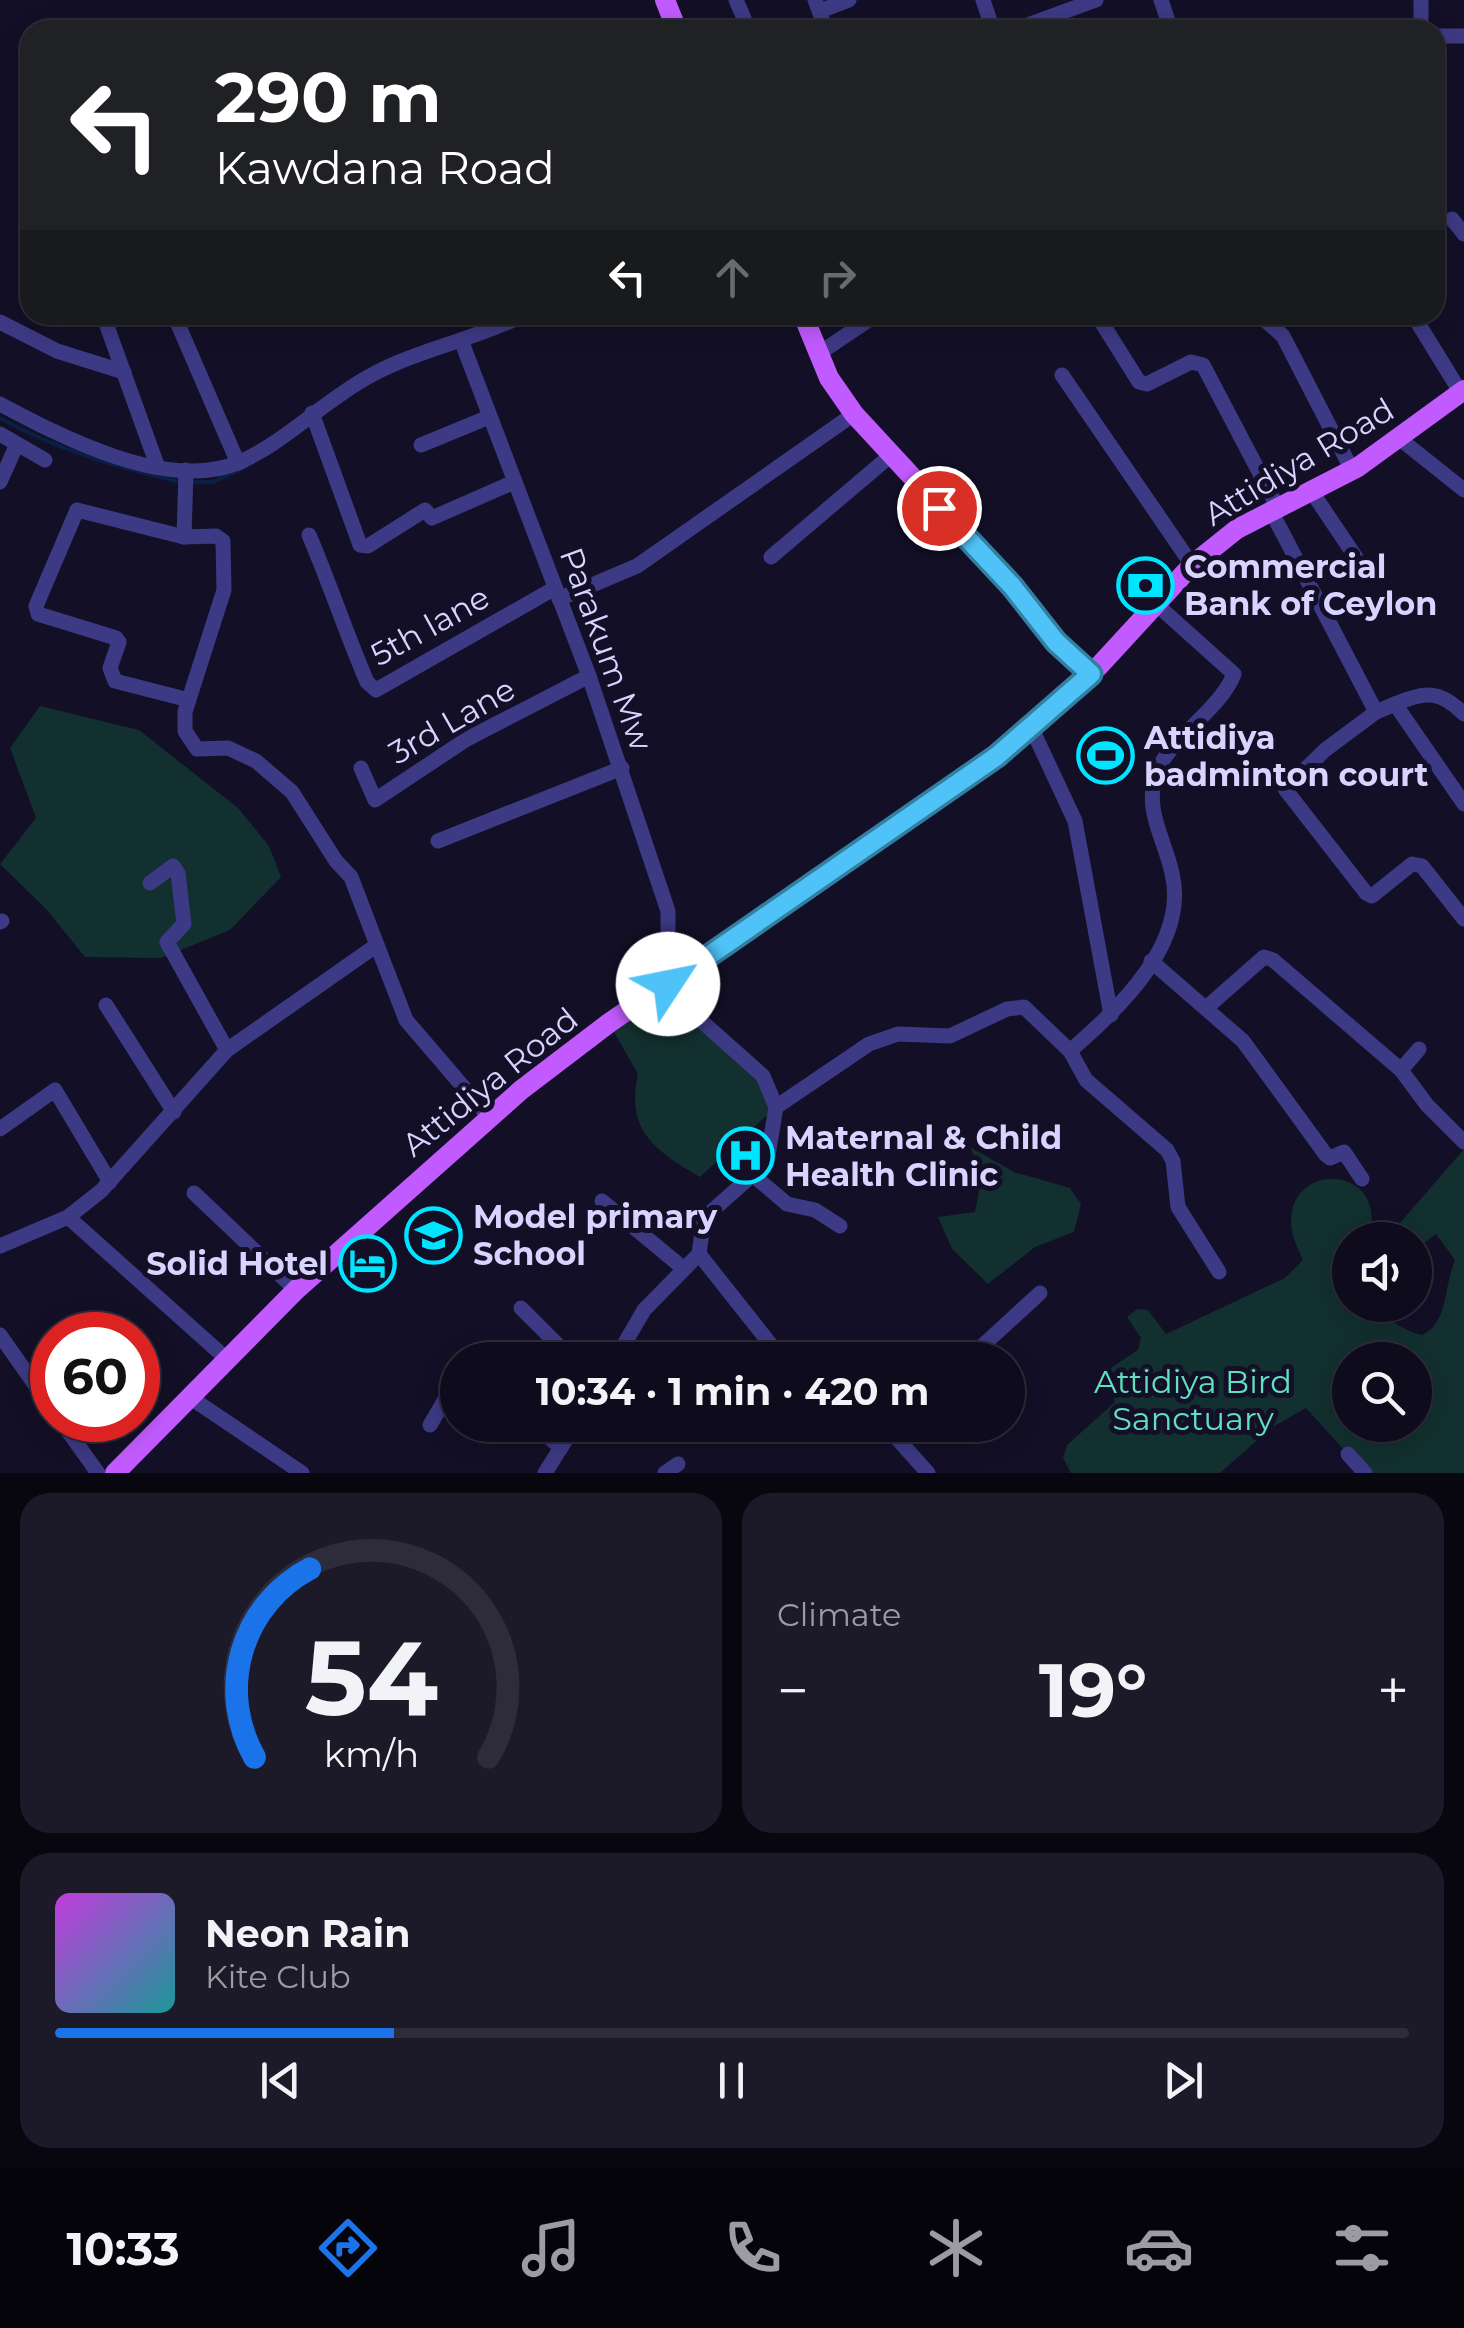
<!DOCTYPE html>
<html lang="en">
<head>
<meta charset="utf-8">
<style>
  body { margin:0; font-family:Montserrat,sans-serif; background:#1c1929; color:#f1f3f6; height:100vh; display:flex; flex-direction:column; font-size:38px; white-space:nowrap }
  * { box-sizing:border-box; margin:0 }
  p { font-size:32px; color:#9b9ba3 }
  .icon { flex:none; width:55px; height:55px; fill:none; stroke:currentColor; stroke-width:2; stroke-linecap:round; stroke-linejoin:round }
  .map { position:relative; height:1473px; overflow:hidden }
  .drawer { display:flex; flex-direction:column; gap:20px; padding:20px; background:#08060f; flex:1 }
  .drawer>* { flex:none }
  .hud { position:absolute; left:20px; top:20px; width:1425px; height:305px; border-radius:30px; box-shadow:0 5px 25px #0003,0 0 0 2px #2e2b3b; background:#202124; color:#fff; overflow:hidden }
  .fabs { position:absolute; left:1332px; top:1222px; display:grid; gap:20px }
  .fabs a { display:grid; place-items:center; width:100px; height:100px; border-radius:50%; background:#0e0b1c; box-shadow:0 5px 25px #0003,0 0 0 2px #2e2b3b; font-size:50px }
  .speed { position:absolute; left:30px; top:1312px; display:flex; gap:20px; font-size:50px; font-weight:700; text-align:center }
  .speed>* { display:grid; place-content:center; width:130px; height:130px; border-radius:50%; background:#0e0b1c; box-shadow:0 5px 25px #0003,0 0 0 2px #2e2b3b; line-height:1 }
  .speed .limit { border:15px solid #d22; background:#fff; color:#111 }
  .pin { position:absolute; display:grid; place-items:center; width:85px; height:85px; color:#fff; margin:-42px; border:5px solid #fff; border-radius:50%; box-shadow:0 2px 10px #0007 }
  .me { position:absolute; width:110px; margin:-55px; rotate:56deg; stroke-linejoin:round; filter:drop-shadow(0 0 8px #0008) }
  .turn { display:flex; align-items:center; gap:35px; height:210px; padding:0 30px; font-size:45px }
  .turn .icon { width:130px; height:130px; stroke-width:2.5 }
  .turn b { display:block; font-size:70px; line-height:85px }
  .lanes { display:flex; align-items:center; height:95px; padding:0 30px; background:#0003; justify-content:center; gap:50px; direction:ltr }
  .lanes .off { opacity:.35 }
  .big { font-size:75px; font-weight:700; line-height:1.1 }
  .drawer .tile { flex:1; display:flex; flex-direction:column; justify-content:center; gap:15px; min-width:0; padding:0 35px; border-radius:30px; background:#1c1929 }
  .drawer .dial { align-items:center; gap:0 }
  .dial svg { height:260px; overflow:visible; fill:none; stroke:#2e2b3b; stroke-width:7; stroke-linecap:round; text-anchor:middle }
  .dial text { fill:#f1f3f6; stroke:none }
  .song { display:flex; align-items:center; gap:30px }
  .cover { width:120px; height:120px; border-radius:15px; background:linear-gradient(135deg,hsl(290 70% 55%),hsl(180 70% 35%)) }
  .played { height:10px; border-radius:5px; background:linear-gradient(90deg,#1a73e8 25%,#2e2b3b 25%) }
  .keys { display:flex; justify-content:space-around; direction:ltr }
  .heat { display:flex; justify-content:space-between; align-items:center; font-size:55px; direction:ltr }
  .drawer .tiles { flex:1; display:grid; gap:20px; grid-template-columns:1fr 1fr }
  .tile:last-child { grid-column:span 2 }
  .trip { position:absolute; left:440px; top:1342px; width:585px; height:100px; border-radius:50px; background:#0e0b1c; box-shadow:0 5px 25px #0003,0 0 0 2px #2e2b3b; font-weight:700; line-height:100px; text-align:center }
  .dock { display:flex; height:160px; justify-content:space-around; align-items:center; background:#06040b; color:#9b9ba3 }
  .dock .icon { width:70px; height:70px }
  .dock .selected { color:#1a73e8 }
  .dock b { font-size:45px; color:#f1f3f6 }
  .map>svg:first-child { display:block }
  .green { fill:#12302f; fill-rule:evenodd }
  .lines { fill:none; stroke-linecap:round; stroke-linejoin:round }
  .stream { stroke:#0a1f44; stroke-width:4 }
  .minor { stroke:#3d3a85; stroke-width:15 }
  .major { stroke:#c25bff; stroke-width:20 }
  .route-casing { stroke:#337fa1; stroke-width:25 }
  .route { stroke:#4fc3f7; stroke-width:18 }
  .labels { text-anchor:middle; stroke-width:10; stroke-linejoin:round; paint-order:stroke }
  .street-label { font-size:32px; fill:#d9d4ff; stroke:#130f26 }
  .poi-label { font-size:32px; font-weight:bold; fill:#d9d4ff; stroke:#130f26; text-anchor:start }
  .park-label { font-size:32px; fill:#5fe0c0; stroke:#130f26 }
</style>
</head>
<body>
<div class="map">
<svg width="1464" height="1473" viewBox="0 0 1464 1473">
  <rect width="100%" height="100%" fill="#130f26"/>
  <g class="green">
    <path d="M40 706 139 730 238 808 269 846 281 877 230 930 161 958 85 957 46 909 0 864 36 818 10 748Z"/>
    <path d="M668 984 763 1076 776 1107 700 1177C656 1151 625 1131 638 1074L609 1023Z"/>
    <path d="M970 1147 1014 1172 1070 1188 1081 1204 1074 1232 1035 1247 988 1284 952 1249 938 1217 975 1212 982 1174Z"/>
    <path d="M1464 1149V1473H1365L1306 1408 1271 1428 1220 1473H1071L1063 1458 1067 1445 1115 1402 1103 1373 1138 1350 1141 1338 1127 1317 1137 1309 1148 1310 1166 1334 1285 1278 1303 1260C1298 1249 1291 1234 1291 1222 1291 1158 1392 1166 1368 1240H1350V1260L1342 1269 1350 1281V1305C1377 1305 1394 1328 1422 1335 1449 1322 1443 1288 1455 1260L1436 1234 1415 1250V1240L1387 1238ZM1350 1360H1415V1425H1350Z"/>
  </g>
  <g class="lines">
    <g class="stream">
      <path d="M0 418C57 450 117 467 180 482"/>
      <path d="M189 482H213L246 467"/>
    </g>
    <g class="minor">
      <path d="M736 0 749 30"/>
      <path d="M815 0 826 30"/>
      <path d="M983 0 993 30"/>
      <path d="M1161 0 1171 30"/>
      <path d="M1421 0V30"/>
      <path d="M820 11 849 0"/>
      <path d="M1014 30 1096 0"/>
      <path d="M1435 36H1464"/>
      <path d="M1452 219 1464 234"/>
      <path d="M103 315 157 465"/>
      <path d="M174 315 238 463"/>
      <path d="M1097 315 1139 382 1147 384 1191 362 1203 365 1277 506"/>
      <path d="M1259 315 1283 336 1352 470"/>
      <path d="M1413 315 1461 393"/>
      <path d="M0 322 57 351 124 372"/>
      <path d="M461 340 589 676 668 911V984L689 1010 763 1076 776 1107 767 1162 704 1218 699 1254 783 1360"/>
      <path d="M818 354 876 315"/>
      <path d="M1062 375 1192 565"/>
      <path d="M0 404C62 437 168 493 240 462 285 442 324 401 368 377 418 349 474 340 524 315"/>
      <path d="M312 413 360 545 368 546 425 510 432 518 514 482"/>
      <path d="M0 434 45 460"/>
      <path d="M1400 439 1464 490"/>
      <path d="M421 445 489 417"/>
      <path d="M0 482 17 444"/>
      <path d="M1310 489 1365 571"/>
      <path d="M1270 509 1376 712 1395 704 1464 804"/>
      <path d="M309 535C330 584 346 633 367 682L376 690 555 588"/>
      <path d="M184 537 186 470"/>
      <path d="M771 557 890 456"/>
      <path d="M559 599 637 566 854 414"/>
      <path d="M189 700 115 681 110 668 119 642 116 638 38 614 36 606 77 510 184 537 216 536 223 541 224 590 185 712V731L197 749 228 748 256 761 292 792 336 861 351 877 377 945"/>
      <path d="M1395 704C1425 691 1440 690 1464 714"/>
      <path d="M1376 712 1325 750 1285 789 1366 893 1372 896 1412 864 1422 866 1464 919"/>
      <path d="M1032 729 1075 821 1111 1015"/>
      <path d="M361 768 375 800 467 739 589 676"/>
      <path d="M438 841 622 768"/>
      <path d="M150 883 173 866 178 873 184 924 167 942 227 1050"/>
      <path d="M0 922 2 921"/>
      <path d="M1151 961 1243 1041 1326 1155 1330 1158 1344 1152 1362 1179"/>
      <path d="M106 1005 174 1112"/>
      <path d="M1206 1008 1264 957 1273 960 1401 1070 1427 1105 1464 1142"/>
      <path d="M1070 1051C1118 1009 1189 944 1172 873 1165 840 1145 812 1155 777 1166 740 1220 711 1234 674L1156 604"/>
      <path d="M1401 1070 1419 1049"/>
      <path d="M776 1107 869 1044 898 1034 950 1036 1007 1009 1024 1007 1070 1051 1086 1080 1167 1150 1173 1161 1178 1207 1219 1272"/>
      <path d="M0 1129 55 1090 110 1182"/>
      <path d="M754 1176 787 1204 815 1210 840 1226"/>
      <path d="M194 1193 296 1290"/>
      <path d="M602 1201 683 1268"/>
      <path d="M68 1217 229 1361"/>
      <path d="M0 1246 68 1217 101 1191 227 1050 377 945 406 1020 490 1118"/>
      <path d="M521 1308 573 1360"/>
      <path d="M0 1335 52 1409"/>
      <path d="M615 1360 644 1310 699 1254"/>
      <path d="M967 1360 1040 1293"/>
      <path d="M191 1398 302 1473"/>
      <path d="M60 1420 98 1473"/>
      <path d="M430 1425 458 1377"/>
      <path d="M535 1425 561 1448"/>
      <path d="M885 1425 928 1473"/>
      <path d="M1348 1454 1365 1473"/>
      <path d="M545 1473 575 1425"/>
      <path d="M665 1473 678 1464"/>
    </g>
    <g class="major">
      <path d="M665 0 677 30"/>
      <path d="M803 315 829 378 854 414 1013 586 1056 642 1091 674"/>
      <path d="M115 1473 296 1290 521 1090 609 1023 997 756 1099 666 1192 565 1237 529 1358 467 1464 390"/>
    </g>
  </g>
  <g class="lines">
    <defs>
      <path id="route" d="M668 984 997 756 1091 674 1056 642 1012 586 939 508"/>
    </defs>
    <use href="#route" class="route-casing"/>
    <use href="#route" class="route"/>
  </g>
  <defs>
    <symbol id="bank-ring" viewBox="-11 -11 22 22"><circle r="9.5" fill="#130f26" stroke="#00e5ff" stroke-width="1.5"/><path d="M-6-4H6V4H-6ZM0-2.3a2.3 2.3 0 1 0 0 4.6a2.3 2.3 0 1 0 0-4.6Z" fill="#00e5ff"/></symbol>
    <symbol id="stadium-ring" viewBox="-11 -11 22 22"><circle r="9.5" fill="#130f26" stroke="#00e5ff" stroke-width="1.5"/><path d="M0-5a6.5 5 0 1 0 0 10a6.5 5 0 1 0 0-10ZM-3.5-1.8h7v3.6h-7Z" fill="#00e5ff"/></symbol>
    <symbol id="hospital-ring" viewBox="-11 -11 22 22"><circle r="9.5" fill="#130f26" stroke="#00e5ff" stroke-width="1.5"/><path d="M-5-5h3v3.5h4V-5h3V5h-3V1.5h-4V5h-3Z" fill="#00e5ff"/></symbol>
    <symbol id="school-ring" viewBox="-11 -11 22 22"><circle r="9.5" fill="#130f26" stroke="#00e5ff" stroke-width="1.5"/><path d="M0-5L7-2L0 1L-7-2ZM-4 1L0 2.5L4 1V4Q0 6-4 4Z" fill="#00e5ff"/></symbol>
    <symbol id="hotel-ring" viewBox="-11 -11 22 22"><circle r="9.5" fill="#130f26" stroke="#00e5ff" stroke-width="1.5"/><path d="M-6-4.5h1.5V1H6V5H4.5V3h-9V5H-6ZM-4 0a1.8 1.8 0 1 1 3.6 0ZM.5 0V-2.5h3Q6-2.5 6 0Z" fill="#00e5ff"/></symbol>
  </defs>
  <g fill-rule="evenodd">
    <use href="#bank-ring" x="1114" y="554" width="63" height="63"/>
    <use href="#stadium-ring" x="1074" y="724" width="63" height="63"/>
    <use href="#hospital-ring" x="714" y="1124" width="63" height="63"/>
    <use href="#school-ring" x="402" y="1204" width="63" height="63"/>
    <use href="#hotel-ring" x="336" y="1232" width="63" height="63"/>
  </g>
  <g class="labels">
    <g class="street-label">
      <text transform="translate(1299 462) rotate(-31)" y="11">Attidiya Road</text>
      <text transform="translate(430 626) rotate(-29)" y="11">5th lane</text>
      <text transform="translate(606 649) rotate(70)" y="11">Parakum Mw</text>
      <text transform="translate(452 721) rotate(-30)" y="11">3rd Lane</text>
      <text transform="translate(490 1082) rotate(-39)" y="11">Attidiya Road</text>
    </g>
    <g class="poi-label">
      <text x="1184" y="578">Commercial<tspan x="1184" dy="37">Bank of Ceylon</tspan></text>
      <text x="1144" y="749">Attidiya<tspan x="1144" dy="37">badminton court</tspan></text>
      <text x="785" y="1149">Maternal &amp; Child<tspan x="785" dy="37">Health Clinic</tspan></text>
      <text x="473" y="1228">Model primary<tspan x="473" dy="37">School</tspan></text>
      <text x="328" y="1275" text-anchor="end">Solid Hotel</text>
    </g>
    <g class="park-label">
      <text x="1193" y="1393">Attidiya Bird<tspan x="1193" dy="37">Sanctuary</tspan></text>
    </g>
  </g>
</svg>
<div class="fabs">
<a><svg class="icon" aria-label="sound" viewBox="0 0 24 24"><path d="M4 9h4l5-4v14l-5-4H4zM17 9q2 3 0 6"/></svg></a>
<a><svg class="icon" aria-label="search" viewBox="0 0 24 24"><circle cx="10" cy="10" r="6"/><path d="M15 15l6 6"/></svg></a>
</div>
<div class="speed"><div class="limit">60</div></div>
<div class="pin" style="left:939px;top:508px;background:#d93025"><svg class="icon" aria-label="arrive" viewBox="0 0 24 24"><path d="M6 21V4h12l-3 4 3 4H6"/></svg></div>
<svg class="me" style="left:668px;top:984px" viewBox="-20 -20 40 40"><circle r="19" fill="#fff"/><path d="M0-13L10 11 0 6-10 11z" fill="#4fc3f7"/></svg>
<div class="trip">10:34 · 1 min · 420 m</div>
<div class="hud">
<div class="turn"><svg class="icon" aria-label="left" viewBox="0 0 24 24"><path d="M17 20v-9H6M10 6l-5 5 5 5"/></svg><div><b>290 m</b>Kawdana Road</div></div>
<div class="lanes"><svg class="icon" aria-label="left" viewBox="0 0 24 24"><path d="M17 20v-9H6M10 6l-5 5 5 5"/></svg><svg class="icon off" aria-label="ahead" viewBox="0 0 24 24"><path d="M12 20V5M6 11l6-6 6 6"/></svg><svg class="icon off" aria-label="right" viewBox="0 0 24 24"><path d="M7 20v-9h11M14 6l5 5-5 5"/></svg></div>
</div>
</div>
<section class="drawer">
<div class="tiles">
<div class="tile dial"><svg viewBox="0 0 100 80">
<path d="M14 69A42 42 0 1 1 86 69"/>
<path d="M14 69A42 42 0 0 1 31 11" stroke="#1a73e8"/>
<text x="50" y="56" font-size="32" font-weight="700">54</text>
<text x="50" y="72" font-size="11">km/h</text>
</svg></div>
<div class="tile"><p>Climate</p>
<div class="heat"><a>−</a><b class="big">19°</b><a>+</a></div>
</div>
<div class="tile">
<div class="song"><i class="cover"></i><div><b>Neon Rain</b><p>Kite Club</p></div></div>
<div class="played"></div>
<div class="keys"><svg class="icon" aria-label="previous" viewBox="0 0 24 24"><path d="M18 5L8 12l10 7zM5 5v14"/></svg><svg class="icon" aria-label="pause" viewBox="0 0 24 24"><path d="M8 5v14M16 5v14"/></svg><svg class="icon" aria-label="next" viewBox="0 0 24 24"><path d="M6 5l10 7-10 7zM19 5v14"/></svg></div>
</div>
</div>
</section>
<nav class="dock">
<b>10:33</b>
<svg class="icon selected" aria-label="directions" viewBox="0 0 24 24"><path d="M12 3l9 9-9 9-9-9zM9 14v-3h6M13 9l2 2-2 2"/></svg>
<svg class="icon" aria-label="music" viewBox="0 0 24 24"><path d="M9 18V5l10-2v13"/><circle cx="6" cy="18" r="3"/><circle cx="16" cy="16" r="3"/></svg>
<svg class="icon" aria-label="phone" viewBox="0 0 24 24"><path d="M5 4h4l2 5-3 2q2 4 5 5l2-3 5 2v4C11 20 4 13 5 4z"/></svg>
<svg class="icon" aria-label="climate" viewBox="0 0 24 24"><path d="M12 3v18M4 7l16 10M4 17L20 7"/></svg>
<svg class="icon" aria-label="car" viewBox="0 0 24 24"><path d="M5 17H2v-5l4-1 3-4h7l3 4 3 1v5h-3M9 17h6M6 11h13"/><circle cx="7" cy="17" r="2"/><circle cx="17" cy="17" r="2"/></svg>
<svg class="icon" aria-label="filters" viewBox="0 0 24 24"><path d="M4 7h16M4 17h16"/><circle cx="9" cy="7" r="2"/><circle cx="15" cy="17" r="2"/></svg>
</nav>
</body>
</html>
